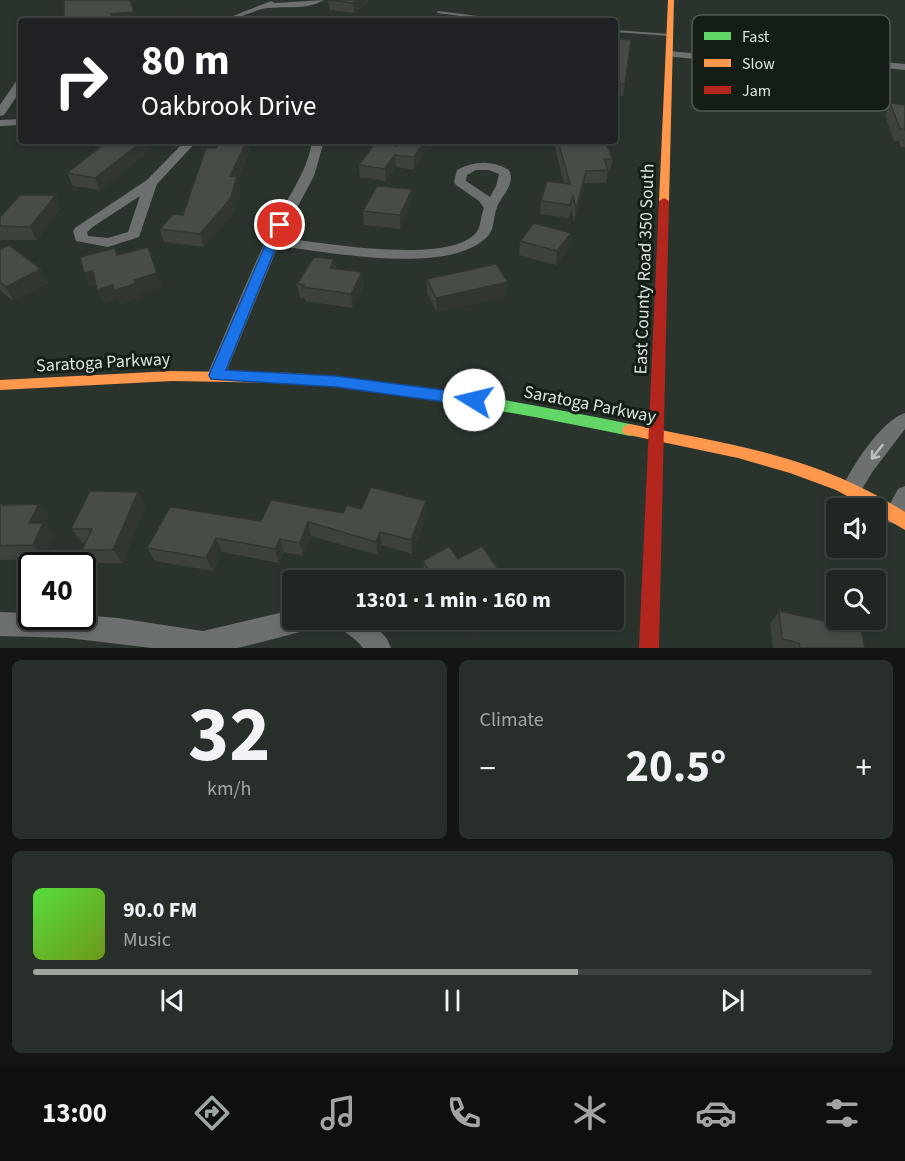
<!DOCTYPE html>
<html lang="en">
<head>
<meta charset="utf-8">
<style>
  body { margin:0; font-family:"Source Sans 3",sans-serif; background:#282f2a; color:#f1f3f6; height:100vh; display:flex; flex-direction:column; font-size:22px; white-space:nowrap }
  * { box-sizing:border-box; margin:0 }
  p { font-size:20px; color:#a2a5a5 }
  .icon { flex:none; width:33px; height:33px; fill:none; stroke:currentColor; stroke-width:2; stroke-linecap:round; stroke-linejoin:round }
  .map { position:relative; height:648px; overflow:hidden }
  .details { display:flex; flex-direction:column; gap:12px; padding:12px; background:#121513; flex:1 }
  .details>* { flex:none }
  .top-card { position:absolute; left:18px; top:18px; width:600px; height:126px; border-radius:6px; box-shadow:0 3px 9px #0003,0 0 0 2px #3d4440; background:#202124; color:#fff; overflow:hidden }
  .controls { position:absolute; left:826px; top:498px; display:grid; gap:12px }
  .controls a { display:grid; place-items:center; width:60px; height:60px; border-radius:6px; background:#202722; box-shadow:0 3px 9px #0003,0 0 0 2px #3d4440; font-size:30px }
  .speed { position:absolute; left:18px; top:552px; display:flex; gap:12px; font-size:30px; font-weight:700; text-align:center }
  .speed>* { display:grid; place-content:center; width:78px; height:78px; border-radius:50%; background:#202722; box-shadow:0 3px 9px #0003,0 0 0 2px #3d4440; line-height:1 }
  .speed .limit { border:3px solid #111; border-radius:9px; background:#fff; color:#111 }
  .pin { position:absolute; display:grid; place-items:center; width:51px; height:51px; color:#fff; margin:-26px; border:3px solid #fff; border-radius:50%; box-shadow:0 2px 6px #0007 }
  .me { position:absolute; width:66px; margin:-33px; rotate:279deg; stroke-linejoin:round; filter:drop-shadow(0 0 4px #0008) }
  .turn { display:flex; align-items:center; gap:21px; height:126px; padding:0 24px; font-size:27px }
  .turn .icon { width:78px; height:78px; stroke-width:2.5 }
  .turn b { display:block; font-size:42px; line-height:51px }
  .big { font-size:45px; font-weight:700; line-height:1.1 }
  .details .card { flex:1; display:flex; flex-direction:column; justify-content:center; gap:9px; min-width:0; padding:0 21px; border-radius:9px; background:#282f2a }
  .details .dial { align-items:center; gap:0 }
  .dial b { font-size:78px; line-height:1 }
  .song { display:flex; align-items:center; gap:18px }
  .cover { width:72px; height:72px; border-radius:9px; background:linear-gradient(135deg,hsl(110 70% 55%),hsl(80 70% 35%)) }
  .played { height:6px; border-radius:3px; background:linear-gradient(90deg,#9da7a0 65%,#3d4440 65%) }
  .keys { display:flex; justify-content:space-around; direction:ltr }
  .heat { display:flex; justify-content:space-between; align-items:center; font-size:33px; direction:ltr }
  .details .tiles { flex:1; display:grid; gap:12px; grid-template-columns:1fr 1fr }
  .card:last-child { grid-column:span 2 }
  .trip { position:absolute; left:282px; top:570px; width:342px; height:60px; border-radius:6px; background:#202722; box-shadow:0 3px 9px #0003,0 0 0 2px #3d4440; font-weight:700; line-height:60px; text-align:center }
  .tabs { display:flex; height:96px; justify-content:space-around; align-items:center; background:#0d100e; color:#a2a5a5 }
  .tabs .icon { width:42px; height:42px }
  .tabs .current { color:#9da7a0 }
  .tabs b { font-size:27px; color:#f1f3f6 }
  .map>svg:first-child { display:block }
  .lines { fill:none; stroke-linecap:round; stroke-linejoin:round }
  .lane { fill:#6c706f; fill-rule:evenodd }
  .street { fill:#6c706f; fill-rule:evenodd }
  .fast { fill:#63d668; fill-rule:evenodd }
  .slow { fill:#ff974d; fill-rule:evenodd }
  .jam { fill:#b3261e; fill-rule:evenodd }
  .wall { fill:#3d423c }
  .shaded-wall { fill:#323631 }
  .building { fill:#474d46; stroke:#323631; stroke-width:1.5 }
  .oneway { stroke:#bac2bd }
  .route { fill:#1a73e8; stroke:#114b97; stroke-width:1.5 }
  .labels { text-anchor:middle; stroke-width:6; stroke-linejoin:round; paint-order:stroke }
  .street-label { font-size:18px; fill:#dbe5de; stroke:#151d17 }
  .key { fill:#151d17; stroke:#505953; stroke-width:1.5 }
  .key-label { font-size:16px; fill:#dbe5de }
</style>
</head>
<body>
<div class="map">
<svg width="905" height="648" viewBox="0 0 905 648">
  <rect width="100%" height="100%" fill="#2a342d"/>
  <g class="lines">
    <g class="lane">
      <path d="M438 11 510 20 512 21H500L437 13Z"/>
      <path d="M615 30 670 34 672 35 670 36 615 32Z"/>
    </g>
    <g class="street">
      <path d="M324 0C306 11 282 5 262 9 247 13 236 21 220 21L271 1 275 3Z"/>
      <path d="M669 51 732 57 823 56 905 64V70L823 62 732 63 666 56V52Z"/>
      <path d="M21 79V90L4 115 0 116V105L17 80Z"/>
      <path d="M21 119V125L0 126V120Z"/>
      <path d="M185 141H197L157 184 139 237 108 247 76 241 73 231 75 228 147 180ZM140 196 128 232 108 238 88 236 87 232 94 226Z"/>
      <path d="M312 141H324L314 176 281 238C320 242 455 267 478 230 481 224 481 214 484 208L479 201 456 185 454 182 457 170C474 161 492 160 509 170 516 184 502 195 497 207 493 217 495 229 487 237 448 276 329 252 278 246L225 375 222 380 216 381 210 380 207 375C229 326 248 276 272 228 286 198 307 175 312 141ZM476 170H489L499 174 496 186 490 197 466 181 467 175Z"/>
      <path d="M905 413V429L873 471 859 494 852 497 845 494 842 488C852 466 882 420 905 413Z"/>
      <path d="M905 486V517L903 522 895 524 887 522 884 515 898 489Z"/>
      <path d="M292 610V620H315L312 629 238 648H152L68 638 0 636V612L32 613V616L82 615 118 618 203 631Z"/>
      <path d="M336 620H371L387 639 391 648H363C355 636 341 633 336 620Z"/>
    </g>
    <path class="fast" d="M294 373C407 382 519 401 630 424L636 426 638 430 636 434 630 436C519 413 407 393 294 383L289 382 287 378 289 374Z"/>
    <g class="slow">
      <path d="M668 0H674L669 201 664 204 659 201Z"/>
      <path d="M172 371 294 373 299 374 301 378 299 382 294 383 172 381 0 390V380Z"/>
      <path d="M630 424C730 444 817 456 905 512V530L876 513V508H869L836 490 790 473 738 458 624 434 622 430 624 426Z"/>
    </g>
    <path class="jam" d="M664 198 669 201 659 648H639L659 201Z"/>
  </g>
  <g class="wall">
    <path d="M328 0H370L354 13 330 10Z"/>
    <path d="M615 38 625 84 623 96 615 95Z"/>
    <path d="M890 103 905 105V147H901L899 141H894L885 115Z"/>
    <path d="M405 141H433L414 170 396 167 386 181 360 177 359 165 397 146Z"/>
    <path d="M545 141H605L613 159 610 171H608L606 183H584L574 222 571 209 569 218 540 214 541 201 564 184 554 142Z"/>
    <path d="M150 145 148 147 149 151 100 190 73 186 67 173Z"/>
    <path d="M250 150 238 179 240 189 235 211 204 247 164 242 160 229 183 215Z"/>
    <path d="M412 189V202L400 229 364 225 363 211Z"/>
    <path d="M61 208 36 240H0V217Z"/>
    <path d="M571 233 570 247 556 265 519 255 520 241Z"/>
    <path d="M0 249 48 283 13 301 0 290Z"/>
    <path d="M334 259 336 268 362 272 364 286 352 308 305 301V299L300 298 297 284Z"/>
    <path d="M427 279 507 296 437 312 427 293Z"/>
    <path d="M138 492 145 506 122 563H91L82 550 86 542H81L71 529Z"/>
    <path d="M426 501 427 515 412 554 382 545 378 555 311 536 303 556 284 552 279 563 222 552 213 571 155 561 147 548 343 513 361 509Z"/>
    <path d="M39 504 49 517 45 525 53 536 43 559 0 560V505Z"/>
    <path d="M423 561 506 580H427L424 575Z"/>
    <path d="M779 611 865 648H773L770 624Z"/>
    <path d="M467 620H500L477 634Z"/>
  </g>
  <g class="shaded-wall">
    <path d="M130 0H140L131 3Z"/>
    <path d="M357 0H370L354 13 353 3Z"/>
    <path d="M134 12 136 21H113L111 14Z"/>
    <path d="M141 141H149L150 145 148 147 149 151 100 190 95 178Z"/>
    <path d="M247 141H248L250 150 238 179 240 189 235 211 204 247 200 234 230 176Z"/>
    <path d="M425 141H433L414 170V157Z"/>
    <path d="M395 155 396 167 386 181 385 169Z"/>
    <path d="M586 171 584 183 574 222 576 209Z"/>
    <path d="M412 189V202L400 229V215Z"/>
    <path d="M56 195 61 208 36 240 30 227Z"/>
    <path d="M571 233 570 247 556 265 557 251Z"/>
    <path d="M148 247 162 287 139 294 140 298 120 304 118 299 104 304 97 290 134 280Z"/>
    <path d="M334 259 336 273 330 268Z"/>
    <path d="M41 269 48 283 13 301 6 287Z"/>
    <path d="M93 271 99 285 90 287 84 273Z"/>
    <path d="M362 272 364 286 352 308 351 294Z"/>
    <path d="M508 282 507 296 437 312 436 298Z"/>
    <path d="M138 492 145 506 122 563 113 550Z"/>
    <path d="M426 501 427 515 412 554 411 540Z"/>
    <path d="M39 504 49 517 45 525 53 536 43 559 33 545 29 523Z"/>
    <path d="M308 522 311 536 303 556 300 543Z"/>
    <path d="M380 532 382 545 378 555 376 542Z"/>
    <path d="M216 538 222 552 213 571 206 558Z"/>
    <path d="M280 539 284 552 279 563 275 549Z"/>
    <path d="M481 620H500L477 634V622Z"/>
  </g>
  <g class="building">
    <path d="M64 0H130L134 12 111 14 115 21H64Z"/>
    <path d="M328 0H357L353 3Z"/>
    <path d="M184 15V21H175Z"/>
    <path d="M615 38 631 40 625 84 615 83Z"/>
    <path d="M890 103 905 105V130L904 129H900Z"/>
    <path d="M108 141H143L95 178 67 173Z"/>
    <path d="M220 141H247L230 176H237L231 198 200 234 160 229 173 214 183 215 206 148H216Z"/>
    <path d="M405 141H425L414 157 395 155 385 169 359 165 375 143 397 146Z"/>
    <path d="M558 141H605L613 159H604L608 170 586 171 576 209 573 196 570 205 541 201 547 181 570 184Z"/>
    <path d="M377 186 412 189 400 215 363 211Z"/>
    <path d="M20 195H56L30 227 0 226V217Z"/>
    <path d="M534 223 571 233 557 251 520 241Z"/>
    <path d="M9 245 41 269 6 287 0 282V249Z"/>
    <path d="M148 247 157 273 134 280 135 284 114 290 113 285 97 290 93 271 84 273 80 257 115 248 117 255Z"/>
    <path d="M314 257 334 259 330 268 362 272 351 294 303 287 304 285 297 284Z"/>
    <path d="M496 264 508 282 436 298 427 279Z"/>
    <path d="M371 487 426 501 411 540 380 532 376 542 308 522 300 543 280 539 275 549 216 538 206 558 147 548 170 507 261 521 271 500 343 513 347 505 361 509Z"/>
    <path d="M90 491 138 492 113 550H82L92 529H71Z"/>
    <path d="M39 504 29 523H43L33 545 0 546V505Z"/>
    <path d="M449 546 458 559 482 546 506 580H435L423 561Z"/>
    <path d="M779 611 861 629 865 648H800L799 643 782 639Z"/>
  </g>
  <defs><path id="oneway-shaft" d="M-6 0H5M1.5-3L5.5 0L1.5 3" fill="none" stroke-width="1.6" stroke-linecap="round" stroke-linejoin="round" transform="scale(1.5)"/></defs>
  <use class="oneway" href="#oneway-shaft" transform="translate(877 452) rotate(128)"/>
  <path class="route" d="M280 221 285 225 226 370 336 376 474 394 479 396 482 400 479 404 474 406 336 387 211 379 209 375 274 225Z"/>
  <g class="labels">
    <g class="street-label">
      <text transform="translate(644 269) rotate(-88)" y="6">East County Road 350 South</text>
      <text transform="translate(103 362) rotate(-3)" y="6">Saratoga Parkway</text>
      <text transform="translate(590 404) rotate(11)" y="6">Saratoga Parkway</text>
    </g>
  </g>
  <rect x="692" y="15" width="198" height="96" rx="9" class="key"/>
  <rect x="704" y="32" width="27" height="8" fill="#63d668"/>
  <rect x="704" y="59" width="27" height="8" fill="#ff974d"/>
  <rect x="704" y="86" width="27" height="8" fill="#b3261e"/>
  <g class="key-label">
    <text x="742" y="42">Fast</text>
    <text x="742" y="69">Slow</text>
    <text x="742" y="96">Jam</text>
  </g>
</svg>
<div class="controls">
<a><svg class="icon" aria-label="sound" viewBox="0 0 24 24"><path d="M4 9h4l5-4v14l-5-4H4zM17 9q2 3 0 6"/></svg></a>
<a><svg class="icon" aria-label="search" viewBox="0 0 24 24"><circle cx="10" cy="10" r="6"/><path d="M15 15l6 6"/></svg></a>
</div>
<div class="speed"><div class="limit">40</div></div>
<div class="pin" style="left:280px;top:225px;background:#d93025"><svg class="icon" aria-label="arrive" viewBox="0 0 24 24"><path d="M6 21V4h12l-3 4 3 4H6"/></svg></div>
<svg class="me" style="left:474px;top:400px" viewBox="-20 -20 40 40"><circle r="19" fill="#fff"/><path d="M0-13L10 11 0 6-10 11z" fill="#1a73e8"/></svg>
<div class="trip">13:01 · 1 min · 160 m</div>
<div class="top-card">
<div class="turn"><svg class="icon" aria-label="right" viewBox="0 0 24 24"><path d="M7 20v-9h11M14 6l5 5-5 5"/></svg><div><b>80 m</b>Oakbrook Drive</div></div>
</div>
</div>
<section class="details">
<div class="tiles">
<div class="card dial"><b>32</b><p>km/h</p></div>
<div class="card"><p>Climate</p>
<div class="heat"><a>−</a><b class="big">20.5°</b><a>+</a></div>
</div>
<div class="card">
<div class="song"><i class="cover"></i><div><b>90.0 FM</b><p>Music</p></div></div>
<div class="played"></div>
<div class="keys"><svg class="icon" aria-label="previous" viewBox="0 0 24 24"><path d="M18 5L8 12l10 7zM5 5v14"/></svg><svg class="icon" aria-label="pause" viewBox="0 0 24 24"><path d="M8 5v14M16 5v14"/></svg><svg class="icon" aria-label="next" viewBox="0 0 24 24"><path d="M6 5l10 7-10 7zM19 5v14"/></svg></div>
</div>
</div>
</section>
<nav class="tabs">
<b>13:00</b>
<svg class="icon current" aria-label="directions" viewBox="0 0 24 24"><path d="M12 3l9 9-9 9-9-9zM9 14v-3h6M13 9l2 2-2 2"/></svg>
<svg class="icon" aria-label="music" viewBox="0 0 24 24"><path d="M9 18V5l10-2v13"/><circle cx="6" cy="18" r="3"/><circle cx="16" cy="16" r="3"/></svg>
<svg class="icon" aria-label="phone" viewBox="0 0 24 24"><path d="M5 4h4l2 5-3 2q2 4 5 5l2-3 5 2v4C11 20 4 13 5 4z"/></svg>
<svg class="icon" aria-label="climate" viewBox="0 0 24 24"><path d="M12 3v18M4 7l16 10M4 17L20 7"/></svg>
<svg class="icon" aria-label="car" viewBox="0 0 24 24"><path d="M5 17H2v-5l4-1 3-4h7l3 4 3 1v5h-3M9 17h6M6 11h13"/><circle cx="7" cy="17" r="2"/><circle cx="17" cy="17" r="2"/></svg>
<svg class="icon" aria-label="filters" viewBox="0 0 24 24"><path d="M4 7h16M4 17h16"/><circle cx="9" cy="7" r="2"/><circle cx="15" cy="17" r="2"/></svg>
</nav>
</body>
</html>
